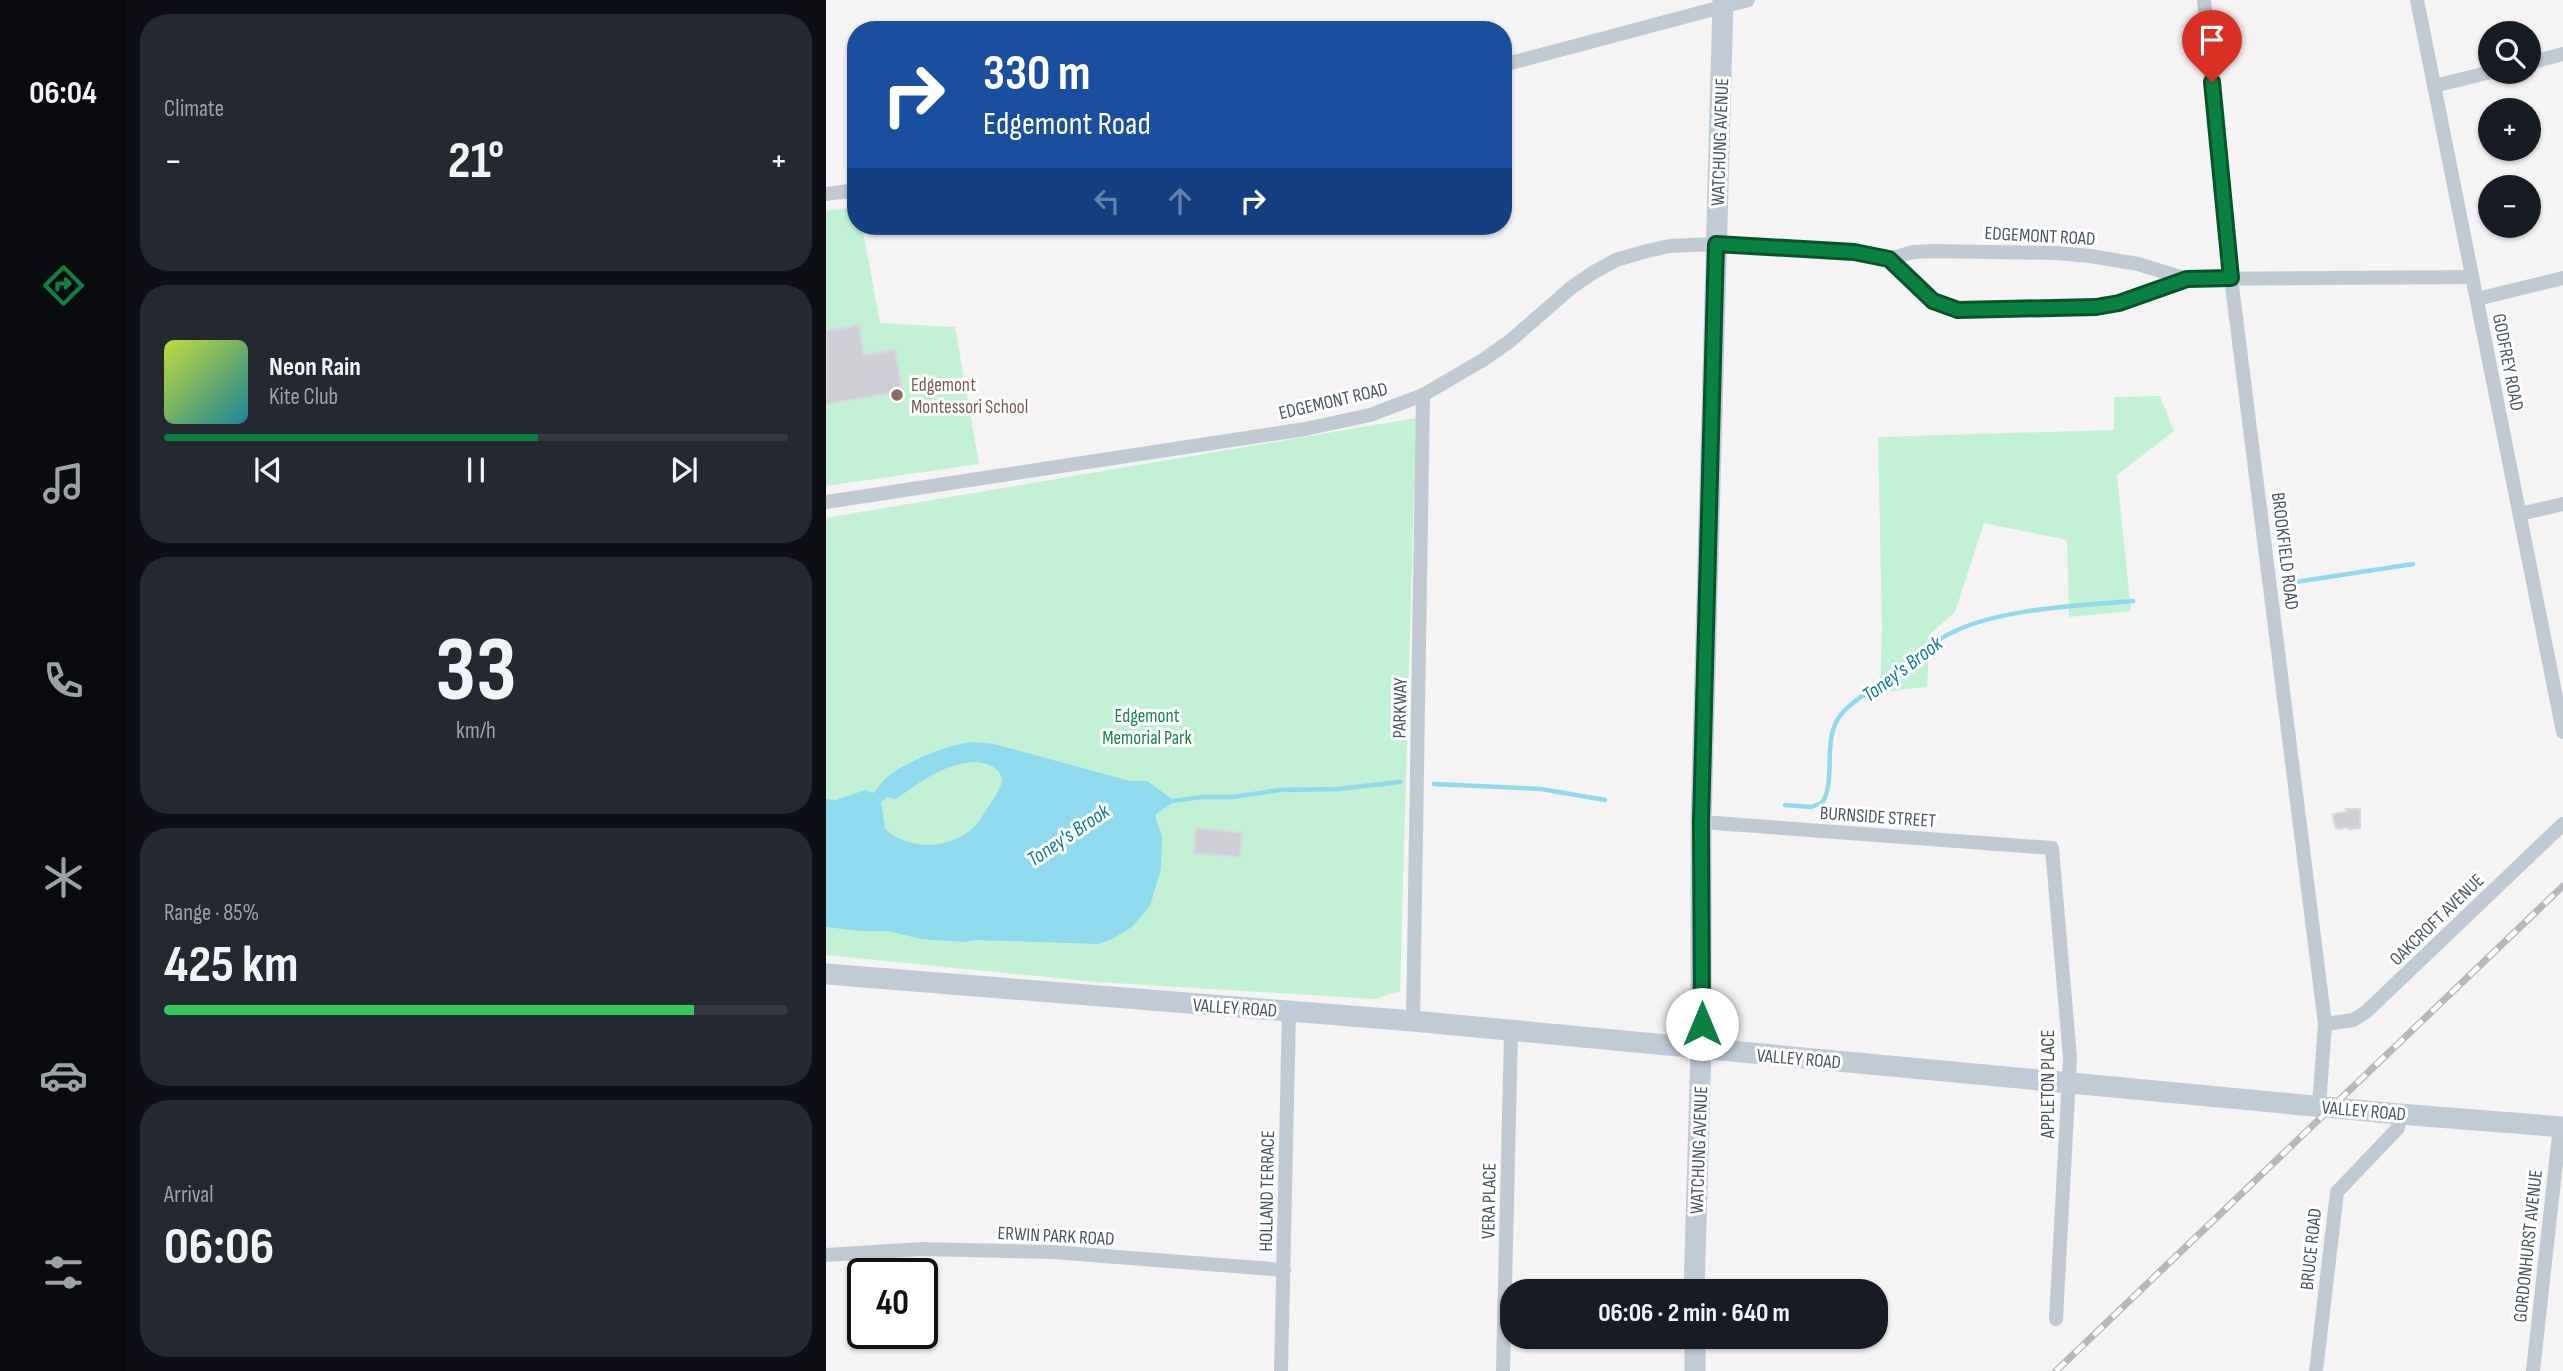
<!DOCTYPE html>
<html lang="en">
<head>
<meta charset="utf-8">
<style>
  body { margin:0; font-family:"Sofia Sans Condensed",sans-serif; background:#242831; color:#f1f3f6; height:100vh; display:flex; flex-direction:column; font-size:26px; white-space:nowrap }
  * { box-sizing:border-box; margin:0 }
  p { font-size:23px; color:#9ea1a6 }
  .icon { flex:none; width:38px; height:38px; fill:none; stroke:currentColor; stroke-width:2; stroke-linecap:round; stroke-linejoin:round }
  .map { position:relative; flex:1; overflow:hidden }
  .sheet { display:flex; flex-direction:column; gap:14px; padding:14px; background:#0d0f14; width:700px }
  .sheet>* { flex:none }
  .top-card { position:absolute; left:21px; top:21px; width:665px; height:214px; border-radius:28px; box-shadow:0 2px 5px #0004; background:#1a4fa0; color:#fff; overflow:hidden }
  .tools { position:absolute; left:1652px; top:21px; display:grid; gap:14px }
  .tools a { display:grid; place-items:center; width:63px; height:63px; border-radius:50%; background:#171b24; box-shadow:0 2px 5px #0004; font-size:35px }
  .speed { position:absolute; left:21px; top:1258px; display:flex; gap:14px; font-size:35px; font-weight:700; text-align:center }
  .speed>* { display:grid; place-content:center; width:91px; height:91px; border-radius:50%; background:#171b24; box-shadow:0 2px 5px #0004; line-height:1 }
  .speed .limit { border:4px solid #111; border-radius:10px; background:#fff; color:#111 }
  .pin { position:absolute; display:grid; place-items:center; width:60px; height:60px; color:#fff; margin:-72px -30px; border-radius:50% 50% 50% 0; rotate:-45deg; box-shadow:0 0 7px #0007 }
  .pin .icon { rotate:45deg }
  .me { position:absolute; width:77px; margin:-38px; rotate:0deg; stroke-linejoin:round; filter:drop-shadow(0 0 5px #0008) }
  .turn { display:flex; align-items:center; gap:24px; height:147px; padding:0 21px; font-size:32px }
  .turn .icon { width:91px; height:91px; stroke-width:2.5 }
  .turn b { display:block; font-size:49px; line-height:60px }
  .lanes { display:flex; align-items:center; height:66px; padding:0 21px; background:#0003; justify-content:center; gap:35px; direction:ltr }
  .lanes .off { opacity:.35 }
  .big { font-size:52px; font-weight:700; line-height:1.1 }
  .sheet .widget { flex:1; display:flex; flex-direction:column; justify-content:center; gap:10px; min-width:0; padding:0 24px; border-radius:28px; background:#242831 }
  .sheet .dial { align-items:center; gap:0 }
  .dial b { font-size:91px; line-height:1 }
  .song { display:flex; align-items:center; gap:21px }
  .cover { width:84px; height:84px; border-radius:10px; background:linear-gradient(135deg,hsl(70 70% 55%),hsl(190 70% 35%)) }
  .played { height:7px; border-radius:4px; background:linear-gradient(90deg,#0b8043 60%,#363941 60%) }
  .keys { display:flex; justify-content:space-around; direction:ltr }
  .heat { display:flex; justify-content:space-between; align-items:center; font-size:38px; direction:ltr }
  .charge { height:10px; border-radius:5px; background:linear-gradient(90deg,#34c759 85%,#363941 0) }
  .trip { position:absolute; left:674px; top:1279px; width:388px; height:70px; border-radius:28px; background:#171b24; box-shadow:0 2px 5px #0004; font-weight:700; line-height:70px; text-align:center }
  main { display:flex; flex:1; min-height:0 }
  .dock { display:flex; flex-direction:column; width:126px; justify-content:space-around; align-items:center; background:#090b0e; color:#9ea1a6 }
  .dock .icon { width:49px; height:49px }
  .dock .on { color:#0b8043 }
  .dock b { font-size:32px; color:#f1f3f6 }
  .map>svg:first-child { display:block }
  .green { fill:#c3f1d5 }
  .water { fill:#90daee; fill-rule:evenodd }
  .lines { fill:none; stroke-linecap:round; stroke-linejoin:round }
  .stream { stroke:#90daee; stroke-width:4.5 }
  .building { fill:#cdcfd5; stroke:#d7d9de; stroke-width:2 }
  .street { stroke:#c1cad2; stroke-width:14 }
  .secondary { stroke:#c1cbd6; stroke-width:21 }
  .rail-casing { stroke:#b5b8bd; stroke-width:7 }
  .rail { stroke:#fff; stroke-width:4.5; stroke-dasharray:13; stroke-linecap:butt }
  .route-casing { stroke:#07532c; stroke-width:18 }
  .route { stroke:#0b8043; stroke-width:12 }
  .education-dot { fill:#8d6e63; stroke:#fff; stroke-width:2.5 }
  .labels { text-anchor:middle; stroke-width:6; stroke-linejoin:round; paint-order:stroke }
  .street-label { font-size:19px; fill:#4a5661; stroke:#fff }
  .education-label { font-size:19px; fill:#785e54; stroke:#fff; text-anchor:start }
  .park-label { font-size:19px; fill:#17864f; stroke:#fff }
  .water-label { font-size:21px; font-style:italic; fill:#0c7c9b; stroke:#fff }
</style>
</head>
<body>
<main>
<nav class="dock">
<b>06:04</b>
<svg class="icon on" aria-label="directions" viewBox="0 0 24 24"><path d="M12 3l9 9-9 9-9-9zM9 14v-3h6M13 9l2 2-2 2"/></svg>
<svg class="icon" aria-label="music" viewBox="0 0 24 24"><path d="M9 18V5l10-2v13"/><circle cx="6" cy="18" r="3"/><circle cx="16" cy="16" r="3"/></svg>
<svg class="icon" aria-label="phone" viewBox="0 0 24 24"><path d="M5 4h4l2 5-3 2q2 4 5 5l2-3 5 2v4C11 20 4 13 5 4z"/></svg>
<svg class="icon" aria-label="climate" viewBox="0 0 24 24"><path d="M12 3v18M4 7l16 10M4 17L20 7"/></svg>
<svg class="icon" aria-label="car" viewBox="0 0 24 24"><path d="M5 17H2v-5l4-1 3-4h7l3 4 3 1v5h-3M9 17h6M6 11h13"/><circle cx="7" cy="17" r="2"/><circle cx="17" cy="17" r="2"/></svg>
<svg class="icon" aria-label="filters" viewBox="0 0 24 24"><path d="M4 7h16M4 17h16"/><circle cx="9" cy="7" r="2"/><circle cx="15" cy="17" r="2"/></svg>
</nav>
<section class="sheet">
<div class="widget"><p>Climate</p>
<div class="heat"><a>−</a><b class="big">21°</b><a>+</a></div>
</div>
<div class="widget">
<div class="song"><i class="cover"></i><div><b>Neon Rain</b><p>Kite Club</p></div></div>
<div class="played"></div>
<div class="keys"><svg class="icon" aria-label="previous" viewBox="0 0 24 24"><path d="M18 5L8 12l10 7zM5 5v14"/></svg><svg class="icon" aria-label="pause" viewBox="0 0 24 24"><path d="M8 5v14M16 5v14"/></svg><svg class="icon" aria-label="next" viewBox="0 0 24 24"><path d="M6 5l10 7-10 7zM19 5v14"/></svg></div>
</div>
<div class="widget dial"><b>33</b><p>km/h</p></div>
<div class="widget"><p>Range · 85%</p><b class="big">425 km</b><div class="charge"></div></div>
<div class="widget"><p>Arrival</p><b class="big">06:06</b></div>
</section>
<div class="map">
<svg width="1737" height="1371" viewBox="0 0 1737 1371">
  <rect width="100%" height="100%" fill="#f5f3f3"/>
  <g class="green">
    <path d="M30 207V226H36L54 323 129 327 153 464 0 486V404L76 391 69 350 38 355 33 325 0 331V211Z"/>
    <path d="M1334 396 1348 431 1291 475 1305 611 1243 617 1241 540 1158 523 1129 612 1104 634 1101 687 1054 692 1056 628 1052 437 1288 430V397Z"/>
    <path d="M590 418 574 991 548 999 271 982 0 955V518Z"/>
  </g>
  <path class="water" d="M147 742 168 744 304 781H321L349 801 330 814V819L336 836 335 869 324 906 306 927 284 940 272 944 150 940 137 942 95 939 62 931H34L0 927V799L10 800 39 790 47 793C52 789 54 784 58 780 75 763 123 744 147 742ZM153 762C165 765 174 767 176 781 174 790 168 798 163 806 157 815 151 826 142 832 118 850 81 849 59 829L55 802 61 797 70 799C96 781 119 762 153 762Z"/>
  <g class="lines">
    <g class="stream">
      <path d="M1463 583 1587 564"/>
      <path d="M608 784 715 789 779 800"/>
      <path d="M346 801 376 797H407L454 790 511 789 574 782"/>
      <path d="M959 805 985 807 996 803C1010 783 997 742 1012 719 1020 705 1040 694 1053 684 1076 665 1100 645 1127 632 1176 608 1253 606 1307 601"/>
    </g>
  </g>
  <g class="building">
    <path d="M33 325 38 355 69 350 76 391 0 404V331Z"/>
    <path d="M1520 809H1534V828L1523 829 1522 827 1513 829 1509 827 1507 814 1521 812Z"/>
    <path d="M370 828 416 833 414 857 368 853Z"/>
  </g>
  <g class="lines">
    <g class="street">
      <path d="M1378 0 1405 278 1499 1024 1493 1106"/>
      <path d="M1591 0 1737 732"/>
      <path d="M1703 63 1737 54"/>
      <path d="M677 65 922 0"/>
      <path d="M1608 86 1665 72"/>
      <path d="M0 194 30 190"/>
      <path d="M1063 259 1107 301 1132 310 1270 307 1293 303 1361 279"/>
      <path d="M1651 299 1737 278"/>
      <path d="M0 502 479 429 544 415 597 395 657 360 684 341 746 287 768 272 790 260 817 252 843 246 890 244 1028 252 1063 259 1087 252 1107 251 1230 253 1264 256 1312 264 1361 279 1646 277"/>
      <path d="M1694 514 1737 504"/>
      <path d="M875 822 1226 848 1244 1058 1230 1319"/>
      <path d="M587 1021 597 395"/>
      <path d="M1499 1024 1527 1020 1540 1012 1737 824"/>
      <path d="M0 1255 95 1249 227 1252 458 1270"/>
      <path d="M455 1371 463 1011"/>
      <path d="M677 1371 685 1032"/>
      <path d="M1490 1371 1511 1192 1572 1128 1573 1114"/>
      <path d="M1707 1371 1734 1126"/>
    </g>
    <g class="secondary">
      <path d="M0 974 587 1021 1573 1114 1737 1127"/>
      <path d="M868 1292 875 1049V822L897 0"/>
      <path d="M869 1337V1371"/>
    </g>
    <defs>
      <path id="rail" d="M1230 1371 1737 886"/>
    </defs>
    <use href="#rail" class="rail-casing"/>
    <use href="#rail" class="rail"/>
  </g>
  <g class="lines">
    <defs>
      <path id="route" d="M876 1024 875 822 890 244 1028 252 1063 259 1107 301 1132 310 1270 307 1293 303 1361 279 1405 278 1386 82"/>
    </defs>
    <use href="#route" class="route-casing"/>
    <use href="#route" class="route"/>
  </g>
  <circle class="education-dot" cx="71" cy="395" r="7"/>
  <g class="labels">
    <g class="street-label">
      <text transform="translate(893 142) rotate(-88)" y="7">WATCHUNG AVENUE</text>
      <text transform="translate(1214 235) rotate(3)" y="7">EDGEMONT ROAD</text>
      <text transform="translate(1683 362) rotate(79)" y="7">GODFREY ROAD</text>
      <text transform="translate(507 400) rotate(-13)" y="7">EDGEMONT ROAD</text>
      <text transform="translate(1460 551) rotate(83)" y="7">BROOKFIELD ROAD</text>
      <text transform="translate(573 708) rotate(-89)" y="7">PARKWAY</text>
      <text transform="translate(1052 816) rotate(4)" y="7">BURNSIDE STREET</text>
      <text transform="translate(1610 919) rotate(-44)" y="7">OAKCROFT AVENUE</text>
      <text transform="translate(409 1007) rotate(4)" y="7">VALLEY ROAD</text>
      <text transform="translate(973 1058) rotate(5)" y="7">VALLEY ROAD</text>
      <text transform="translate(1221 1084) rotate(-90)" y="7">APPLETON PLACE</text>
      <text transform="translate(1538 1110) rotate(5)" y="7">VALLEY ROAD</text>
      <text transform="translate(872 1150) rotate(-88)" y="7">WATCHUNG AVENUE</text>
      <text transform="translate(440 1191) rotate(-89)" y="7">HOLLAND TERRACE</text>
      <text transform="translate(662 1201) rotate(-89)" y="7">VERA PLACE</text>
      <text transform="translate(230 1235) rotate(3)" y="7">ERWIN PARK ROAD</text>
      <text transform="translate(1701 1246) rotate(-84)" y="7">GORDONHURST AVENUE</text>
      <text transform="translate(1484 1249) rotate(-84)" y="7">BRUCE ROAD</text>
    </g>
    <g class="education-label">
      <text x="85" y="391">Edgemont<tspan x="85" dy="22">Montessori School</tspan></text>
    </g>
    <g class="park-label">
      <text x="321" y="722">Edgemont<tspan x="321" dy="22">Memorial Park</tspan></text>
    </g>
    <g class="water-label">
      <text transform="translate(1076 669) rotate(-37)" y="7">Toney's Brook</text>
      <text transform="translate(242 835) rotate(-34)" y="7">Toney's Brook</text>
    </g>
  </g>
</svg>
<div class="tools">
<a><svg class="icon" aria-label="search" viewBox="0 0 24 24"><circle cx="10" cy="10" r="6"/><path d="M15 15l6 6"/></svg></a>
<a>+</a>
<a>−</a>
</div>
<div class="speed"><div class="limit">40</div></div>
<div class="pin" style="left:1386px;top:82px;background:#d93025"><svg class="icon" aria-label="arrive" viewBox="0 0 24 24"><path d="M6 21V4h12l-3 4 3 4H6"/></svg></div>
<svg class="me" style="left:876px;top:1024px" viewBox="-20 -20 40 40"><circle r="19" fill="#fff"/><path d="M0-13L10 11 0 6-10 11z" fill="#0b8043"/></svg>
<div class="trip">06:06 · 2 min · 640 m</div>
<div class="top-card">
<div class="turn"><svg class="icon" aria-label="right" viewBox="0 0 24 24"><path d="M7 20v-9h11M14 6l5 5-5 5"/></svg><div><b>330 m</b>Edgemont Road</div></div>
<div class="lanes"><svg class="icon off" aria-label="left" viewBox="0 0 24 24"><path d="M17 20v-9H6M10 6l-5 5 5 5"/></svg><svg class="icon off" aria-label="ahead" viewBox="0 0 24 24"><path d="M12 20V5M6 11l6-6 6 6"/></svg><svg class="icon" aria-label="right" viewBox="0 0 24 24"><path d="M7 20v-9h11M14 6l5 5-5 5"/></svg></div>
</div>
</div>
</main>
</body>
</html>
